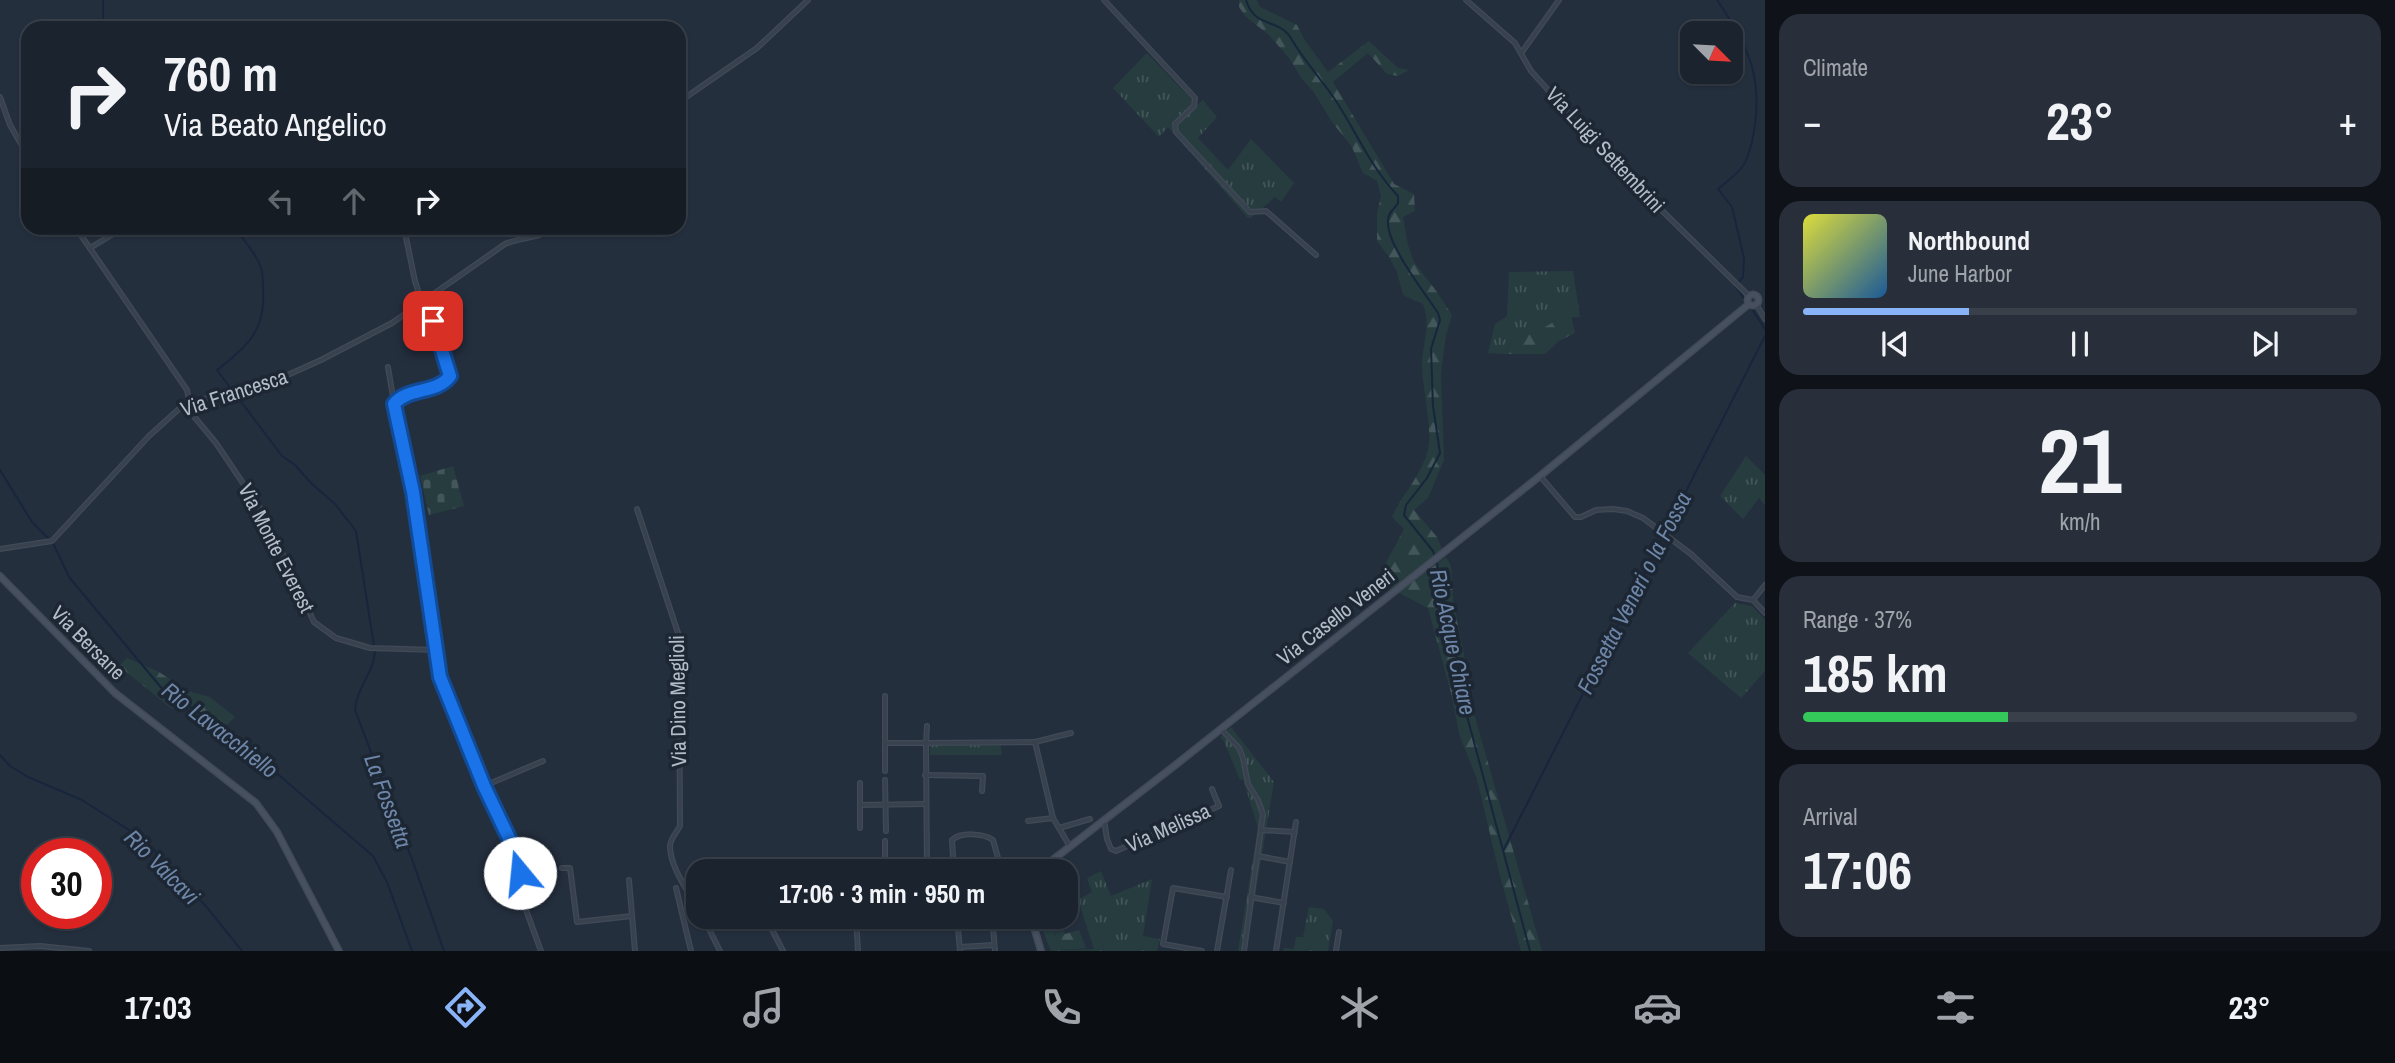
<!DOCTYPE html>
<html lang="en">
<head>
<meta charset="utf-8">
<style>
  body { margin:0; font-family:"Archivo Narrow",sans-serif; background:#282f3a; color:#f1f3f6; height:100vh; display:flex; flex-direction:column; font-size:26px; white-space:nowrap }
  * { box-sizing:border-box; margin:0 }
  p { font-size:23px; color:#a0a4aa }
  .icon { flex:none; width:38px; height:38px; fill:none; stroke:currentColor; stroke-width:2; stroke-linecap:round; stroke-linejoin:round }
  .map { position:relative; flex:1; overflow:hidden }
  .sheet { display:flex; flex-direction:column; gap:14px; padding:14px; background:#0f1319; width:630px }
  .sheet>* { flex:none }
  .banner { position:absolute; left:21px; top:21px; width:665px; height:214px; border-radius:21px; box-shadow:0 2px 5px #0004,0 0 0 2px #39404a; background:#1b232e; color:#f1f3f6; overflow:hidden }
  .needle { width:46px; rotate:114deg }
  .fabs { position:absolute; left:1680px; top:21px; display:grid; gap:14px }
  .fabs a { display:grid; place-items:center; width:63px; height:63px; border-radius:14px; background:#1b232e; box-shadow:0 2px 5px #0004,0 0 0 2px #39404a; font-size:35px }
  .speed { position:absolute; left:21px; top:838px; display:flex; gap:14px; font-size:35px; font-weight:700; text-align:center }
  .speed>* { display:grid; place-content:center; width:91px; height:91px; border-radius:50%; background:#1b232e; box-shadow:0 2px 5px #0004,0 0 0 2px #39404a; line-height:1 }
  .speed .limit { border:10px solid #d22; background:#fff; color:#111 }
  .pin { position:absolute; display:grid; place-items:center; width:60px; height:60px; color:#fff; margin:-30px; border-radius:14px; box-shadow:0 4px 10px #0006 }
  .me { position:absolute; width:77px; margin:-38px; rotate:343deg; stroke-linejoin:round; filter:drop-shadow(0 0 5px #0008) }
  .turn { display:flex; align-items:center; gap:24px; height:147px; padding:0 28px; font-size:32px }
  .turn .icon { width:91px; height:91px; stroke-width:2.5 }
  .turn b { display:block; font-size:49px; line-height:60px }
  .lanes { display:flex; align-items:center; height:66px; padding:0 28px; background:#0003; justify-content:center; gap:35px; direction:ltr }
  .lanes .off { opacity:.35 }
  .big { font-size:52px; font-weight:700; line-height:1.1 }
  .sheet .tile { flex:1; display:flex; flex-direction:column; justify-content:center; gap:10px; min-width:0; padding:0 24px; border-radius:21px; background:#282f3a }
  .sheet .dial { align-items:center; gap:0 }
  .dial b { font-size:91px; line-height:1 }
  .song { display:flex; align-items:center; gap:21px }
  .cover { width:84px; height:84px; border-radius:10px; background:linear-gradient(135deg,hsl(60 70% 55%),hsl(210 70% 35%)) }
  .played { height:7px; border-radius:4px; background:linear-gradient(90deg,#8ab4f8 30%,#39404a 30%) }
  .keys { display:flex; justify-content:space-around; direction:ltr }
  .heat { display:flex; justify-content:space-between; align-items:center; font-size:38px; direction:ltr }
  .charge { height:10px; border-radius:5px; background:linear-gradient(90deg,#34c759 37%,#39404a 0) }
  .trip { position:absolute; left:686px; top:859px; width:392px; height:70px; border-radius:21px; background:#1b232e; box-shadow:0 2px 5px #0004,0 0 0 2px #39404a; font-weight:700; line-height:70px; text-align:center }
  .menu { display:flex; height:112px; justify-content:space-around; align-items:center; background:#0b0e12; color:#a0a4aa }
  .menu .icon { width:49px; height:49px }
  .menu .selected { color:#8ab4f8 }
  .menu b { font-size:32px; color:#f1f3f6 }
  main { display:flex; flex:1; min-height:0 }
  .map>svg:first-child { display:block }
  .grass { fill:url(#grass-tufts) }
  .forest { fill:url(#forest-firs) }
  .cemetery { fill:url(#cemetery-stones) }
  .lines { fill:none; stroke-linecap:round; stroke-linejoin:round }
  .stream { stroke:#17263c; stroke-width:2 }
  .street-casing { stroke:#414a57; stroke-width:6 }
  .secondary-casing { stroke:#414a57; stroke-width:8 }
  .street { stroke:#38414e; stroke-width:3.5 }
  .secondary { stroke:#465061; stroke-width:5 }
  .route-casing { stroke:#114b97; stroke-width:18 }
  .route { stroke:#1a73e8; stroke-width:12 }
  .labels { text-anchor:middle; stroke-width:7; stroke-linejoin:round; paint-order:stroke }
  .street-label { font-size:21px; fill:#b4bcc9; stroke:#1d2633 }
  .water-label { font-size:23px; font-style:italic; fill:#6d86a8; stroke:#1d2633 }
</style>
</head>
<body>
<main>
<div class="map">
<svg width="1765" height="951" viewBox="0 0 1765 951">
  <defs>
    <pattern id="grass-tufts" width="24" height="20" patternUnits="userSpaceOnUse" patternTransform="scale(1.75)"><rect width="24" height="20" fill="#263c3f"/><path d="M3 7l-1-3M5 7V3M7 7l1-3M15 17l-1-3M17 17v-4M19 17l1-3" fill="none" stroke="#435659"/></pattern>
    <pattern id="forest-firs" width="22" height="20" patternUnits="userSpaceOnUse" patternTransform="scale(1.75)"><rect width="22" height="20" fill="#263c3f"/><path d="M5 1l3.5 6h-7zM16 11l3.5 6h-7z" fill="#435659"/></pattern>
    <pattern id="cemetery-stones" width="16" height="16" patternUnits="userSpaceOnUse" patternTransform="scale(1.75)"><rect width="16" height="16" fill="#263c3f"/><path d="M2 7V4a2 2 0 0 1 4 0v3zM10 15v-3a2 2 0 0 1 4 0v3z" fill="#435659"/></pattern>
  </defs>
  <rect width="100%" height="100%" fill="#242f3e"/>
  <g class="grass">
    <path d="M1147 53 1197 105 1203 100 1217 117 1198 138 1228 170 1251 139 1294 183 1281 202 1275 197 1251 218 1247 217 1168 127 1159 137 1113 88Z"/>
    <path d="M1573 271 1580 317 1560 318 1535 333 1513 336 1506 354 1488 353 1495 324 1507 316 1509 272Z"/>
    <path d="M1746 456 1765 475V505L1759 498 1743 519 1720 496Z"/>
    <path d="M1735 603 1752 606 1765 620V671L1741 698 1688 653Z"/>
    <path d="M1231 727 1274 782 1246 951H1238L1258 828 1243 779 1240 780 1224 741 1220 737Z"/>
    <path d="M1000 742 1002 755H930V743Z"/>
    <path d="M1101 871 1111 896 1152 879 1143 936 1160 939 1157 951H1051L1043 931 1047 927H1052L1062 950 1094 949 1078 900 1092 892 1087 878Z"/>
    <path d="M1309 907 1324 909 1333 921 1328 951H1283L1284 948 1294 949 1296 937H1303Z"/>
  </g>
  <g class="forest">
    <path d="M1239 0H1257L1260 7 1297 25 1304 39 1328 72 1369 41 1398 68 1409 70 1398 76 1387 74 1368 53 1333 82 1394 184 1414 194 1415 211 1403 217 1408 245 1414 262 1437 292 1452 315 1446 335 1441 374 1444 460 1428 498 1414 510 1437 537 1442 549 1409 577 1414 581 1446 557 1451 566 1453 600 1464 654 1468 693 1542 951H1521L1499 872 1477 779 1460 737 1451 693 1428 608 1376 581 1404 529 1392 517C1402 494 1422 475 1428 450 1433 429 1422 388 1422 363 1423 343 1431 323 1423 304L1403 295 1397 272 1389 257 1377 241V214L1381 196 1377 181 1363 173 1352 147 1332 122 1313 91 1302 79 1289 58 1269 35 1246 17 1239 7Z"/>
    <path d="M1571 317 1575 333 1559 341 1545 354H1506L1513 336 1535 333 1560 318Z"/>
    <path d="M127 658 159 672 188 691 210 697 235 717 222 730 178 702 172 709 119 666Z"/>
    <path d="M1078 900 1079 904 1068 907 1070 915 1060 920 1065 934 1079 930 1086 948 1061 950 1053 927H1047L1038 933 1033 917H1066V904Z"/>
  </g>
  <path class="cemetery" d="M453 466 464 506 429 515 420 476Z"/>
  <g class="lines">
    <g class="stream">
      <path d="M103 0V28"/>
      <path d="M1246 0C1255 30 1280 17 1292 40 1305 62 1322 80 1336 101 1357 133 1371 168 1398 196V203C1394 210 1388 212 1388 221 1386 244 1425 293 1438 313L1440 320 1431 349 1433 406 1440 453 1427 478 1406 505 1404 515 1433 551 1435 557"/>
      <path d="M1717 0C1750 48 1765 81 1752 142 1749 150 1748 160 1742 167 1736 175 1726 182 1718 189L1732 207 1744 258 1743 277 1735 286 1747 302"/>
      <path d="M1750 306 1765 329"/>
      <path d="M232 390 217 370C247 346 266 331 263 290 263 280 263 268 257 259 251 248 242 238 235 228"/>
      <path d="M236 395 282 456 295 465 312 484 335 504 356 531 374 646"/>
      <path d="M0 470 32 522 53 543 69 577 164 691 223 727 373 856 387 882 412 951"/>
      <path d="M1437 562 1443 617 1455 648 1467 716 1530 951"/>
      <path d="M375 650C375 672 356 688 355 710L413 862 444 951"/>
      <path d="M0 755 10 766 28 777 82 800 140 837 158 854 171 872 205 905 242 951"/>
      <path d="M1504 849 1765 336"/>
    </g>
    <defs>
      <g id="street">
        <path d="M1104 0 1195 98 1194 106 1175 124 1176 132 1250 212 1266 211 1316 255"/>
        <path d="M1466 0 1515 43 1531 71 1568 112 1638 187 1749 296"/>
        <path d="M1522 52 1559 0"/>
        <path d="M0 97 10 125 28 156"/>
        <path d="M679 102 757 48 808 0"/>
        <path d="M76 228 187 390 192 414 216 443 265 516 314 622 336 638 370 648 436 650"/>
        <path d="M404 228 415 281 422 303"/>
        <path d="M90 248 123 228"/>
        <path d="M426 300 447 363 450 376C436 394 408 387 394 403L413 492 440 677 484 786 518 855 521 896 541 951"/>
        <path d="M1756 304 1765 319"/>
        <path d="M388 367 394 403"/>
        <path d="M1540 476 1575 517H1581L1596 510 1613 509 1627 511 1643 518 1691 554 1737 597 1753 600 1765 585"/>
        <path d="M637 509 679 636 680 826C677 832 670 839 670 846 670 867 688 891 698 909"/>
        <path d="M0 549 52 541 149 436 180 408 204 399 261 387 321 360 392 323 505 244C524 236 534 240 554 228"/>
        <path d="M1753 600 1765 613"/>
        <path d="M885 696V771"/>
        <path d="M927 726 926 743 1035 742 1053 818 1069 845"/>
        <path d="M1221 729 1239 748 1243 758 1248 784 1258 800 1263 814 1244 951"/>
        <path d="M1035 742 1071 733"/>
        <path d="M885 743H926L927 872"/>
        <path d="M925 775 983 776 982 791"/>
        <path d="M885 780 886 831"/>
        <path d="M484 786 543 761"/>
        <path d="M860 805 925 804"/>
        <path d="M1104 820 1107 839 1111 849 1116 851 1219 806 1212 789"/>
        <path d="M1028 821 1053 818"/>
        <path d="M860 828V783"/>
        <path d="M1059 828 1090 819"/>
        <path d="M1261 830 1295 832"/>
        <path d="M1258 856 1290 862"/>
        <path d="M885 866 927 867"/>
        <path d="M562 868H570L577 922 632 916"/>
        <path d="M885 872V841"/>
        <path d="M954 872 952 840C961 832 983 833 993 840L1002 872"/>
        <path d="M629 880 635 951"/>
        <path d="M676 888 691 951"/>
        <path d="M689 892 698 890"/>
        <path d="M1250 897 1284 903"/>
        <path d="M703 917 720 951"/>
        <path d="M856 917 858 951"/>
        <path d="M957 917 960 951"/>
        <path d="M992 917 995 951"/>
        <path d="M767 920 783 951"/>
        <path d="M960 947 994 945"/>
        <path d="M0 948 40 946 89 951"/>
        <path d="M1202 951 1163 944 1173 888 1227 897"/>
        <path d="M1217 951 1231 870"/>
        <path d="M1276 951 1296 822"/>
        <path d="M1336 951 1339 932"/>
      </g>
      <g id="secondary">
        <circle cx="1753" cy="300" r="5.5"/>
        <path d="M0 576 115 693 256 803 277 832 339 951"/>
        <path d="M1037 872 1178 763 1540 476 1749 304"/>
        <path d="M1031 917 1041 951"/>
      </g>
    </defs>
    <use href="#street" class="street-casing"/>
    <use href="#secondary" class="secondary-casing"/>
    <use href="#street" class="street"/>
    <use href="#secondary" class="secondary"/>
  </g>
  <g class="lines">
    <defs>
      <path id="route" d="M433 321 450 376C437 394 408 387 394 404L413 492 440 677 484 786 517 855 520 873"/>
    </defs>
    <use href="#route" class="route-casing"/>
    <use href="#route" class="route"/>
  </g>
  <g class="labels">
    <g class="street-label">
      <text transform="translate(1605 150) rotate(47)" y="7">Via Luigi Settembrini</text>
      <text transform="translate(234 393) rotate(-18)" y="7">Via Francesca</text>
      <text transform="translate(276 548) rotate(63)" y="7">Via Monte Everest</text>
      <text transform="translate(1336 617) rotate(-38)" y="7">Via Casello Veneri</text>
      <text transform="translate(88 643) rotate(45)" y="7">Via Bersane</text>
      <text transform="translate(678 701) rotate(-91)" y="7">Via Dino Meglioli</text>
      <text transform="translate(1168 828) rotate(-24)" y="7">Via Melissa</text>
    </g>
    <g class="water-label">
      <text transform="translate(1634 593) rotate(-63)" y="8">Fossetta Veneri o la Fossa</text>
      <text transform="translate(1453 642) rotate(78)" y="8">Rio Acque Chiare</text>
      <text transform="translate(220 730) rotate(38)" y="8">Rio Lavacchiello</text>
      <text transform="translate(388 801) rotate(70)" y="8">La Fossetta</text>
      <text transform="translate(162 867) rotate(45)" y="8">Rio Valcavi</text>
    </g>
  </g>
</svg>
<div class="fabs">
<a><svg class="needle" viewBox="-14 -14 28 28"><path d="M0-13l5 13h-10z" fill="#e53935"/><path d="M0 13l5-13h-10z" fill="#a0a4aa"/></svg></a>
</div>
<div class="speed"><div class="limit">30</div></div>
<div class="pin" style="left:433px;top:321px;background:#d93025"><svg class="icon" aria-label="arrive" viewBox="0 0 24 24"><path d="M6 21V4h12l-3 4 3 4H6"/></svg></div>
<svg class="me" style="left:520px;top:873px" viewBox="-20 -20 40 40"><circle r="19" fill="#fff"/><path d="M0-13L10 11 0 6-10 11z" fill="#1a73e8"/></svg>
<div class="trip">17:06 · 3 min · 950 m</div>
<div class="banner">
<div class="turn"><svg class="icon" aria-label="right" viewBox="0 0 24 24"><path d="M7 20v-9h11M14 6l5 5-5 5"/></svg><div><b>760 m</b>Via Beato Angelico</div></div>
<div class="lanes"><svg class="icon off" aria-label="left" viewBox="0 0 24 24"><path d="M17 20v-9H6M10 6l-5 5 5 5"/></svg><svg class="icon off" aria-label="ahead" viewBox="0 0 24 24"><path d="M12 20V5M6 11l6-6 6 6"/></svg><svg class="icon" aria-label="right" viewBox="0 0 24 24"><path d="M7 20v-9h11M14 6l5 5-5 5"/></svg></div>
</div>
</div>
<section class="sheet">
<div class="tile"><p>Climate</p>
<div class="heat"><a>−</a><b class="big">23°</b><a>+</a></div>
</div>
<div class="tile">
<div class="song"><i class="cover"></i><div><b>Northbound</b><p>June Harbor</p></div></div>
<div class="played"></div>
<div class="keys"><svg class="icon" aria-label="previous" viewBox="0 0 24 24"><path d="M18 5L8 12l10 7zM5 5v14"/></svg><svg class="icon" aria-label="pause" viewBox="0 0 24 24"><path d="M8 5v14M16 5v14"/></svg><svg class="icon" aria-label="next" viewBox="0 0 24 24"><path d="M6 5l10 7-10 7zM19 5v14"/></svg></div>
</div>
<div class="tile dial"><b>21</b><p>km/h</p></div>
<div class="tile"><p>Range · 37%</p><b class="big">185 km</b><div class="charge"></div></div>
<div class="tile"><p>Arrival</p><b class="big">17:06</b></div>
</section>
</main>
<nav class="menu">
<b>17:03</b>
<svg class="icon selected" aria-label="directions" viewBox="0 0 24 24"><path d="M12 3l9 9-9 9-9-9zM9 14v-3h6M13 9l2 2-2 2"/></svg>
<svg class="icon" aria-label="music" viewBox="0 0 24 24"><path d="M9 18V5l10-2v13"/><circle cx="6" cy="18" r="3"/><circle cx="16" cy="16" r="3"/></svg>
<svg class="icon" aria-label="phone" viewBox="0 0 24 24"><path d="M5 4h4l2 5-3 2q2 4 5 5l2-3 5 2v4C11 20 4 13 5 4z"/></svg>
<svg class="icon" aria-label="climate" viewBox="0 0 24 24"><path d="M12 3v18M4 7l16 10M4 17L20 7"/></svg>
<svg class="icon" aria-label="car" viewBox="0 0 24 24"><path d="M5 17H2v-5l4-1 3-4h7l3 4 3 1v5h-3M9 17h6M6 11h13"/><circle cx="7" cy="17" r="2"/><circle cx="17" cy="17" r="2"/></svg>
<svg class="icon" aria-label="filters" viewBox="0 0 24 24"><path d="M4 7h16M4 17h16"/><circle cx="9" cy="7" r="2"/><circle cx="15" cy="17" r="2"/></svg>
<b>23°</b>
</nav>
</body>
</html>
